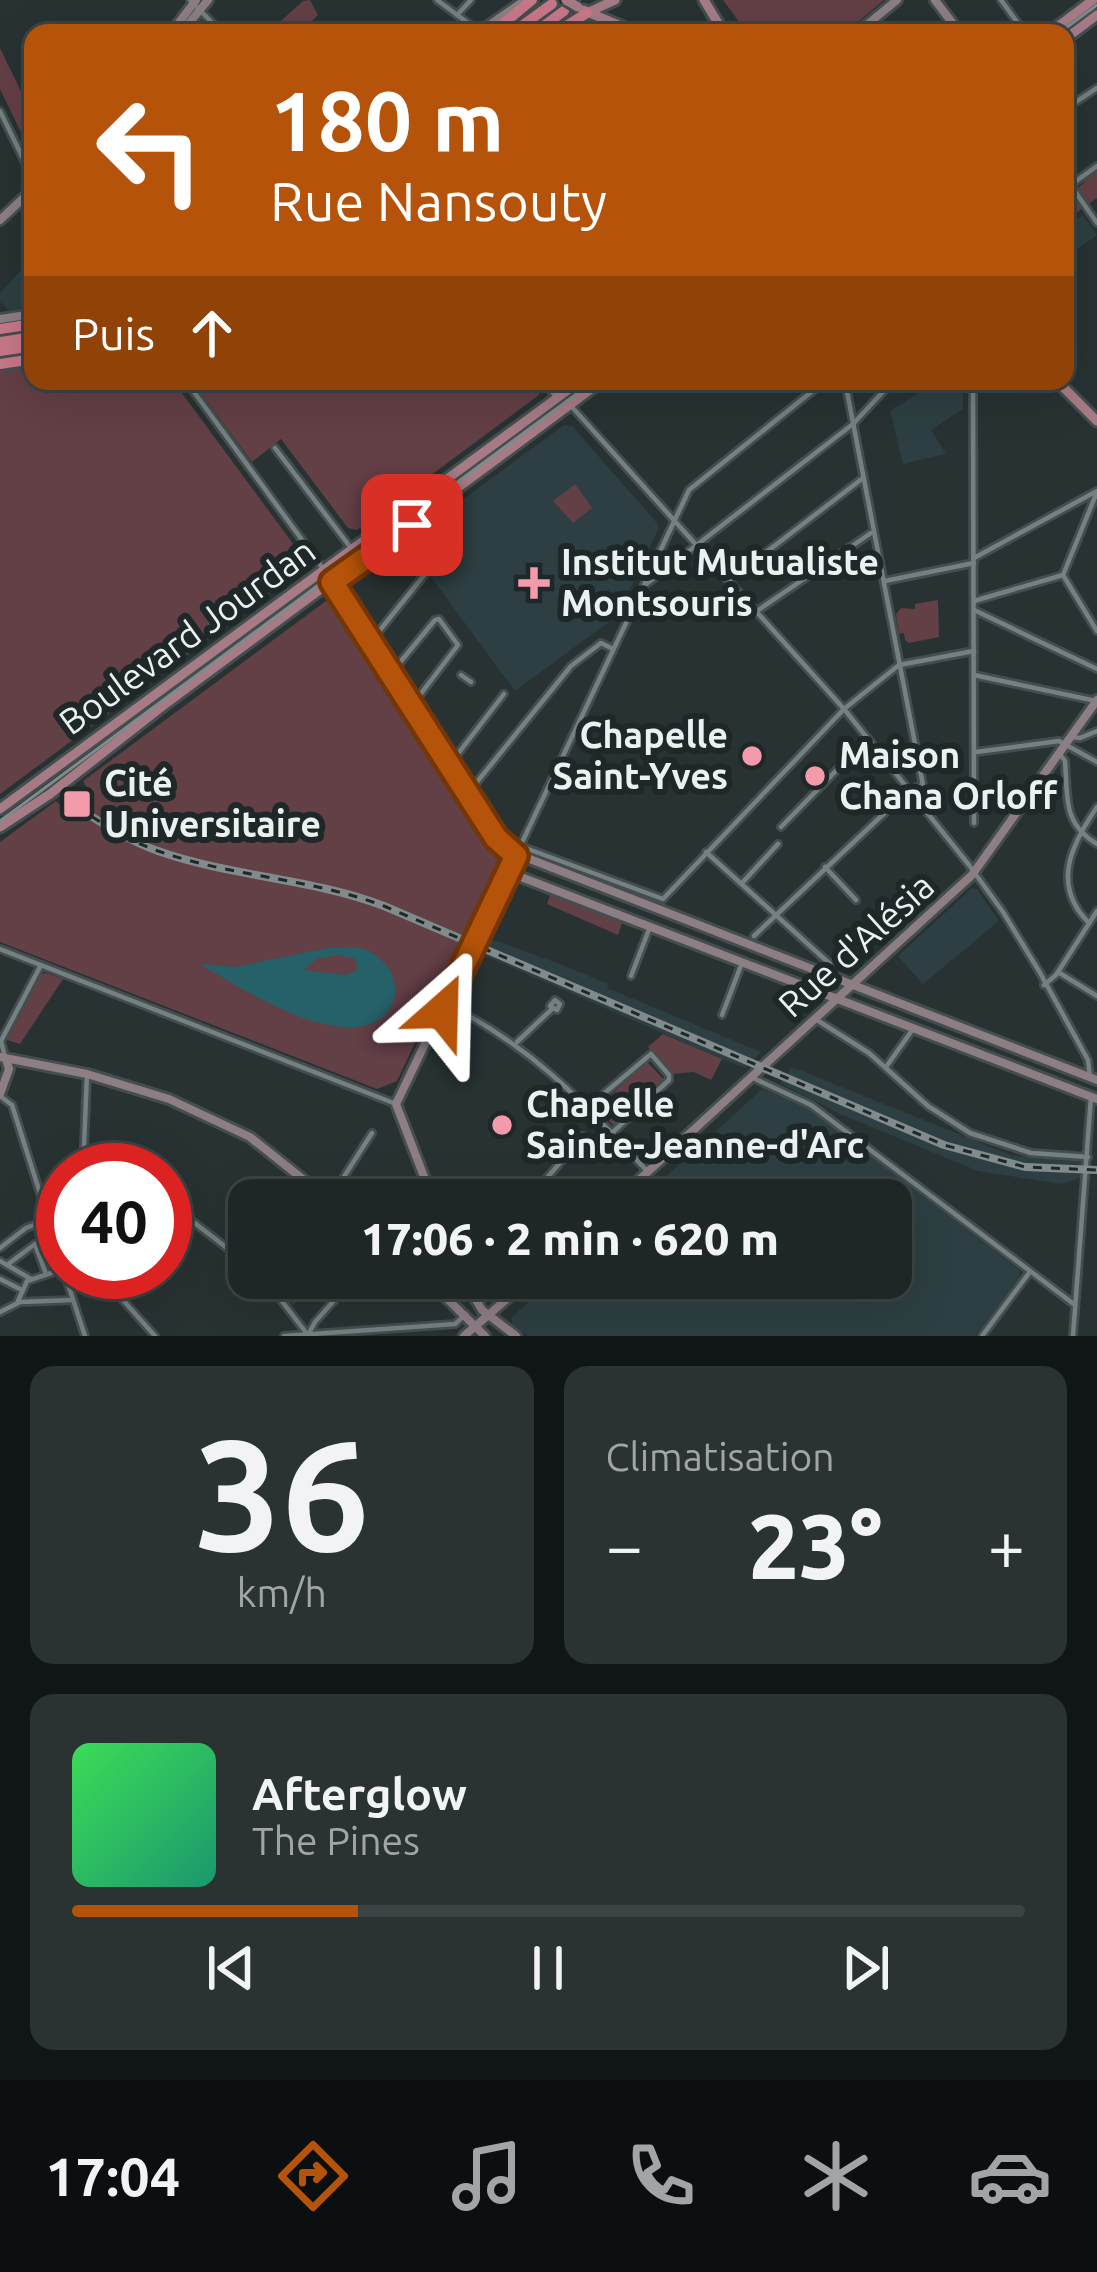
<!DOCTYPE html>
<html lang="fr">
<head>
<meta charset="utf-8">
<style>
  body { margin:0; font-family:Ubuntu,sans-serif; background:#2b3232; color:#f1f3f6; height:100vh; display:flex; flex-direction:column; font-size:45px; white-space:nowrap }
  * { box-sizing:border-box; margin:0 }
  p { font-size:39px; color:#a1a5a7 }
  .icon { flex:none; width:66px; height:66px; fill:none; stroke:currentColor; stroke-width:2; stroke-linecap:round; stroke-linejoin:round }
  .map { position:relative; height:1336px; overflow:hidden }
  .side { display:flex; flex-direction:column; gap:30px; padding:30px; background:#101515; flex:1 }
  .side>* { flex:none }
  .top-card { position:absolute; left:24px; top:24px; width:1050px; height:366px; border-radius:24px; box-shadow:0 12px 48px #0002,0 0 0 3px #3c4343; background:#b45309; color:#fff; overflow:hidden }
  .speed { position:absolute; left:36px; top:1143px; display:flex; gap:24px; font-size:60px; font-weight:700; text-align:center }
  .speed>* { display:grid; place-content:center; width:156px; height:156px; border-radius:50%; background:#1e2626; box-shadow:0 12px 48px #0002,0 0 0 3px #3c4343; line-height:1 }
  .speed .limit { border:18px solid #d22; background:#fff; color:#111 }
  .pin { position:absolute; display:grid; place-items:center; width:102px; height:102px; color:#fff; margin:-51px; border-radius:24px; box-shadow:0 6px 18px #0006 }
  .me { position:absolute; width:132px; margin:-66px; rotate:25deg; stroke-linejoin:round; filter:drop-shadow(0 0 9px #0008) }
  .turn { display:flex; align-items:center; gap:42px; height:252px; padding:0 48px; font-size:54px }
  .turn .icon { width:156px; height:156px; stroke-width:2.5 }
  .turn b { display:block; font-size:84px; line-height:102px }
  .then { display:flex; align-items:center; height:114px; padding:0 48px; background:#0003; gap:24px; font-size:45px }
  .big { font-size:90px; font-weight:800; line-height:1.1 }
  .side .card { flex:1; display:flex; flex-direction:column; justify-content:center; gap:18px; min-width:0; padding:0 42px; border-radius:24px; background:#2b3232 }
  .side .dial { align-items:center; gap:0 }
  .dial b { font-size:156px; line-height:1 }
  .song { display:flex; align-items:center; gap:36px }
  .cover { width:144px; height:144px; border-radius:18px; background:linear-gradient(135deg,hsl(130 70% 55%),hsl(160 70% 35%)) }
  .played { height:12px; border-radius:6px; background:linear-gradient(90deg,#b45309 30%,#3c4343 30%) }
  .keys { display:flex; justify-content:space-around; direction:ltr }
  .heat { display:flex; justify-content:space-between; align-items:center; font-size:66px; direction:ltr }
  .side .tiles { flex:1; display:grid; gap:30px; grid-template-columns:1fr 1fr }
  .card:last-child { grid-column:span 2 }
  .trip { position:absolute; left:228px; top:1179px; width:684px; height:120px; border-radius:24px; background:#1e2626; box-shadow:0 12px 48px #0002,0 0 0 3px #3c4343; font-weight:800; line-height:120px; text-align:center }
  .tabs { display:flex; height:192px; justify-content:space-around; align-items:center; background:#0c0f0f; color:#a1a5a7 }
  .tabs .icon { width:84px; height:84px }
  .tabs .selected { color:#b45309 }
  .tabs b { font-size:54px; color:#f1f3f6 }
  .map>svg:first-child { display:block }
  .built { fill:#2d3f42 }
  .green { fill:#633f46 }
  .water { fill:#266069; fill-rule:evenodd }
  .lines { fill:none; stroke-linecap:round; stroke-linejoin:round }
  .highway-tunnel { stroke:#454f50; stroke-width:10; stroke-dasharray:10 5; stroke-linecap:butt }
  .street-casing { stroke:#454e4f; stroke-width:10 }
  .secondary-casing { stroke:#454e4f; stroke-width:14 }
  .primary-casing { stroke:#454e4f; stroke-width:15 }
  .highway-casing { stroke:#454e4f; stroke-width:16 }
  .street { stroke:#748082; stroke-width:4.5 }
  .secondary { stroke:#8d7e84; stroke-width:8 }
  .primary { stroke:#a67b86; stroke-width:9 }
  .highway { stroke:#c87888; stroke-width:10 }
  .tram { stroke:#828b8c; stroke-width:3 }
  .rail-casing { stroke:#828b8c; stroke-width:8 }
  .rail { stroke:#1e2829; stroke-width:3; stroke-dasharray:9; stroke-linecap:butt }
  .primary-bridge-casing { stroke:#454e4f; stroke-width:15; stroke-linecap:butt }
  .primary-bridge { stroke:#a67b86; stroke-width:9 }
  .route-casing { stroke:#753606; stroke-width:30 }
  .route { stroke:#b45309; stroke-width:21 }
  .poi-dot { fill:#f39aab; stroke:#1e2829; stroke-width:4.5 }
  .labels { text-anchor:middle; stroke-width:12; stroke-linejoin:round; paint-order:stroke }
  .poi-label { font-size:36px; font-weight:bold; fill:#ebf1f2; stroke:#1e2829; text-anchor:start }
  .street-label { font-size:36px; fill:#ebf1f2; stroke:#1e2829 }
</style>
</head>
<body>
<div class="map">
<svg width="1097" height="1336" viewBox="0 0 1097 1336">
  <rect width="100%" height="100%" fill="#283233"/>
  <g class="built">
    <path d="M1083 215 1097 235 1065 258V228Z"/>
    <path d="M33 250V306L9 310 0 302V293L28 263 24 258Z"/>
    <path d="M938 381H963V409L931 430 946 454 903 464 890 411Z"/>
    <path d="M564 425 572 426 657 523 658 530 617 616 515 691 405 542 422 530 441 524 438 518Z"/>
    <path d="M972 888 977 889 999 921 923 984 898 956Z"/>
    <path d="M488 938 560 964 608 984 607 988 761 1052 745 1068 722 1059 481 954Z"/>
    <path d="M792 1067 1011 1155 1083 1162 1082 1177 1062 1184 978 1171 840 1114 780 1083Z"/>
    <path d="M762 1089 810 1109 1019 1270 1020 1276 975 1336H528L512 1325V1317L555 1278H891V1200H640Z"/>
    <path d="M272 1278H318L293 1306Z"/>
  </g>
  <g class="green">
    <path d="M310 0 318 15 300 33H276L272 29 303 1Z"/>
    <path d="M723 0H884L845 33H798L767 24 743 27Z"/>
    <path d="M0 48 33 116V157L0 89Z"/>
    <path d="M1097 170V198L1065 221V200Z"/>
    <path d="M33 364V381H173L305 560 303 569 0 794V370Z"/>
    <path d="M192 381H537L540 385 539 395 357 530 348 528 281 439 252 462Z"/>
    <path d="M546 411 551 417 411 523 404 512Z"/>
    <path d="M575 484 592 508 573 523 553 501Z"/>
    <path d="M309 586 313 591 130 726 127 722Z"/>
    <path d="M330 598 338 599 352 618 497 849 498 868 397 1081 377 1089 0 942V842L56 801 73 817 90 793 83 781Z"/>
    <path d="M938 600 939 637 909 643 905 640 904 633 899 634 896 614 901 608 915 609V604Z"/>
    <path d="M550 895 622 923 618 935 547 904Z"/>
    <path d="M46 973 63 979 20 1044 7 1040 41 974Z"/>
    <path d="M663 1034 722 1059 711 1080 694 1072 673 1074 648 1047Z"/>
    <path d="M647 1062 665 1081 615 1127 597 1108Z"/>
  </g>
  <path class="water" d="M356 947C407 958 409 1022 357 1027 309 1032 240 988 200 964L235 967 328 948ZM340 955 355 959 358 970 346 975 303 970 318 958Z"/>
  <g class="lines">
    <path class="highway-tunnel" d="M564 11 579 0"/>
    <defs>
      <g id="street">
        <path d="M190 0 222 33"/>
        <path d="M437 0 480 32"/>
        <path d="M1001 0 1025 33"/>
        <path d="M457 15 471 0"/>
        <path d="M1065 109 1097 88"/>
        <path d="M0 111 33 179"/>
        <path d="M1065 177 1097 223"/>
        <path d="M1065 189 1097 166"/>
        <path d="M186 381 324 570"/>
        <path d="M845 381 928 811"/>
        <path d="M973 381 974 823"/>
        <path d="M572 407 844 709 969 865 1003 912 1039 971 1088 1060 1090 1077"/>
        <path d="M275 448 351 548"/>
        <path d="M974 558 1097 491"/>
        <path d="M1063 575 1097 492"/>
        <path d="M1063 575 1097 631"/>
        <path d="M730 580 863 478"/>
        <path d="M885 581 974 563"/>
        <path d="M645 585 853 424 893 381"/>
        <path d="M974 601 1063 575"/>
        <path d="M974 610 1097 669"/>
        <path d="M757 611 871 533"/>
        <path d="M372 640 425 574"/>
        <path d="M392 672 435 620 439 619 458 645 413 704"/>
        <path d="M461 675 471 682"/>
        <path d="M974 675 1096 701"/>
        <path d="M1071 737 1080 738 1097 731"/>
        <path d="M976 752 1059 741 1097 762"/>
        <path d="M1059 753 1065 761C1068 797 1062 823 1097 844"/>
        <path d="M450 764 504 694"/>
        <path d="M468 793 571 666 601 643 613 649"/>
        <path d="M781 827 868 738"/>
        <path d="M520 846 663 899 844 709 899 665 974 651"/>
        <path d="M706 852 830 964"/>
        <path d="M517 853 689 490 825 381"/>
        <path d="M825 867 856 900"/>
        <path d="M742 883 778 844"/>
        <path d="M1089 923C1051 885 1071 845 1097 807"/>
        <path d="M754 936 909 790 922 785"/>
        <path d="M0 949 396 1104"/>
        <path d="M1058 972 1097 996"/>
        <path d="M631 976 650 927"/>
        <path d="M1044 985 1056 975 1097 911"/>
        <path d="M555 1000 560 1004 557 1010 550 1006Z"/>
        <path d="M445 1003C534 1048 580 1099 647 1171"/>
        <path d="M722 1015 742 963"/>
        <path d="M817 1020 869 1053 928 1106 970 1133 1031 1153 1088 1157"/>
        <path d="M517 1042 552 1009"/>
        <path d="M5 1057 1 1041 41 965"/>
        <path d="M886 1067 913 1029"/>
        <path d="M751 1077 811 1105 1075 1305"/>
        <path d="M0 1096 12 1105 45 1209 63 1233"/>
        <path d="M588 1107 651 1054 669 1075V1080L613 1132"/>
        <path d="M83 1170 87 1074"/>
        <path d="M165 1200 249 1265"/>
        <path d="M329 1200 372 1133"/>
        <path d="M528 1200 583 1136"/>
        <path d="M47 1219 63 1269"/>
        <path d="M0 1248 26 1228 63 1214"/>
        <path d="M0 1261 31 1279"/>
        <path d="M7 1265 35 1244 46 1274"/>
        <path d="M64 1272 85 1336"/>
        <path d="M98 1272 155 1336"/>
        <path d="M264 1278 308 1335"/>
        <path d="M0 1279 22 1290"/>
        <path d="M18 1301 27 1281 63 1269"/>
        <path d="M0 1312 20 1302 73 1300"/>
        <path d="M308 1335 315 1322 354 1278"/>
        <path d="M284 1336 455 1324 466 1314"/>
        <path d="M982 1336 1029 1273"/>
        <path d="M1073 1336 1091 1097"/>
      </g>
      <g id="secondary">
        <path d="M935 0 960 33"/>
        <path d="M171 33 196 0"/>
        <path d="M181 33 208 0"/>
        <path d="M478 33 524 1"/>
        <path d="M857 33 897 0"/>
        <path d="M0 220 33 189"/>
        <path d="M0 319 33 314"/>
        <path d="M545 381 558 396"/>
        <path d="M332 582 504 849 1097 1080"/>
        <path d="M508 872 1097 1099"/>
        <path d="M0 1057 87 1074 169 1099 250 1137 329 1200"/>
        <path d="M0 1094 9 1069 6 1059"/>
        <path d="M433 1200 396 1104 516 855"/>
        <path d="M617 1200 972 875 1097 700"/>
        <path d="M426 1278 485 1336"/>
        <path d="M463 1278 482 1310 516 1336"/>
        <path d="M464 1336 531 1278"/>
      </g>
      <g id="primary">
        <path d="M704 0 724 33"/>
        <path d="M583 10 637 33"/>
        <path d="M587 13 615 0"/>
        <path d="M1049 33 1093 0"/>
        <path d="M1065 39 1097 15"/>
        <path d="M1057 381 1097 421"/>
        <path d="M0 809 580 381"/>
        <path d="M0 827 50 794 164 705 602 381"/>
      </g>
      <g id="highway">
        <path d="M492 33 532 0"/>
        <path d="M512 33 552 4"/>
        <path d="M534 33 564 11"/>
        <path d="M555 33 587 13"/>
        <path d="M0 329 33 324"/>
        <path d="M0 342 33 337"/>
        <path d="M0 351 33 346"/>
        <path d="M0 364 33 359"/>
      </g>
    </defs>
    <use href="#street" class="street-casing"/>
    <use href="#secondary" class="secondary-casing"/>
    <use href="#primary" class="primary-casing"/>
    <use href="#highway" class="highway-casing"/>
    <use href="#street" class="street"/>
    <use href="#secondary" class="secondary"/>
    <use href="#primary" class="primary"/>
    <use href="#highway" class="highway"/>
    <g class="tram">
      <path d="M1059 33 1097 5"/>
      <path d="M0 821 594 381"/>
    </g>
    <defs>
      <path id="rail" d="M77 807C103 824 129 841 158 851 232 877 310 878 384 906L944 1145 1025 1167 1097 1170"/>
    </defs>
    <use href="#rail" class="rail-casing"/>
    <use href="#rail" class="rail"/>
    <defs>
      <path id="primary-bridge" d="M566 0 578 7"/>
    </defs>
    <use href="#primary-bridge" class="primary-bridge-casing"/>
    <use href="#primary-bridge" class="primary-bridge"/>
  </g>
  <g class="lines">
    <defs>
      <path id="route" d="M412 525 332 582 496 838 516 856 442 1011"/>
    </defs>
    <use href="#route" class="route-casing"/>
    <use href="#route" class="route"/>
  </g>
  <g class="poi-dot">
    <path d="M528 565h12v12h12v12h-12v12h-12v-12h-12v-12h12z"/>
    <circle cx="752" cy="756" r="12"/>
    <circle cx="815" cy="776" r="12"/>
    <rect x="62" y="789" width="30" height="30" rx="6"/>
    <circle cx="502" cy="1125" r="12"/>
  </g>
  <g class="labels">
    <g class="poi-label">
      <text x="561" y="575">Institut Mutualiste<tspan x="561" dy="41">Montsouris</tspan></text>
      <text x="728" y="748" text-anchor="end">Chapelle<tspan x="728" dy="41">Saint-Yves</tspan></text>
      <text x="839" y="768">Maison<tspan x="839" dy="41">Chana Orloff</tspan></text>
      <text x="104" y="796">Cité<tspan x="104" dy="41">Universitaire</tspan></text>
      <text x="526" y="1117">Chapelle<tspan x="526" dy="41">Sainte-Jeanne-d'Arc</tspan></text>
    </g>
    <g class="street-label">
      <text transform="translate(187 636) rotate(-36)" y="13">Boulevard Jourdan</text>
      <text transform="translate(856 945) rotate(-42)" y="13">Rue d'Alésia</text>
    </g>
  </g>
</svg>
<div class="speed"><div class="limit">40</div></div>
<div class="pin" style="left:412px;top:525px;background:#d93025"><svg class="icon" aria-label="arrive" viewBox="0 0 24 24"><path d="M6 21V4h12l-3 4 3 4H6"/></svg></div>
<svg class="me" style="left:442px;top:1011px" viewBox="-20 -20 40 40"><path d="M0-17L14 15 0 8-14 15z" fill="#b45309" stroke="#fff" stroke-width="4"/></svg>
<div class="trip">17:06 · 2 min · 620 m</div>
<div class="top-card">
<div class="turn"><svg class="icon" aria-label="left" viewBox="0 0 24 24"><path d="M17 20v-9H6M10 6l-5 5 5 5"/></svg><div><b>180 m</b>Rue Nansouty</div></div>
<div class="then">Puis<svg class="icon" aria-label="ahead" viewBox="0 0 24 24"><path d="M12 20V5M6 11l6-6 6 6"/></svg></div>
</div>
</div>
<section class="side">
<div class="tiles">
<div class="card dial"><b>36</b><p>km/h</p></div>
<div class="card"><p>Climatisation</p>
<div class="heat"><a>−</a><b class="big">23°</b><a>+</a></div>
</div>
<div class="card">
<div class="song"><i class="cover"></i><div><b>Afterglow</b><p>The Pines</p></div></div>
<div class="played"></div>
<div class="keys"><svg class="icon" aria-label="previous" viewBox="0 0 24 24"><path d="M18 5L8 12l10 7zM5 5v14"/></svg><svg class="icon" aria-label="pause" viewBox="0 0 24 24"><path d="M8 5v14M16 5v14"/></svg><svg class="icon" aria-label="next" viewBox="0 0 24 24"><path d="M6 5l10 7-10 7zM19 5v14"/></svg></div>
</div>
</div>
</section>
<nav class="tabs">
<b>17:04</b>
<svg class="icon selected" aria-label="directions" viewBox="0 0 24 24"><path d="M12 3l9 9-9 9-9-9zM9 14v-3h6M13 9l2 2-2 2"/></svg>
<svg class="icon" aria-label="music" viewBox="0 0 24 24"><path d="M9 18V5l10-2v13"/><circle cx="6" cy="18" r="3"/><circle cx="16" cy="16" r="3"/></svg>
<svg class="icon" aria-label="phone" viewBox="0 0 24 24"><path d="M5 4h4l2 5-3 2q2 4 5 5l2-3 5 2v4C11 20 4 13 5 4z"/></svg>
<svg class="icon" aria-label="climate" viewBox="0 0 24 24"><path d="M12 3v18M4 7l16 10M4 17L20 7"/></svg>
<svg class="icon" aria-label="car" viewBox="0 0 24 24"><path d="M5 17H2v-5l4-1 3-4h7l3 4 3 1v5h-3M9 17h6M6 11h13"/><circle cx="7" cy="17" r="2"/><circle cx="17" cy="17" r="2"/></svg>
</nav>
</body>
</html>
